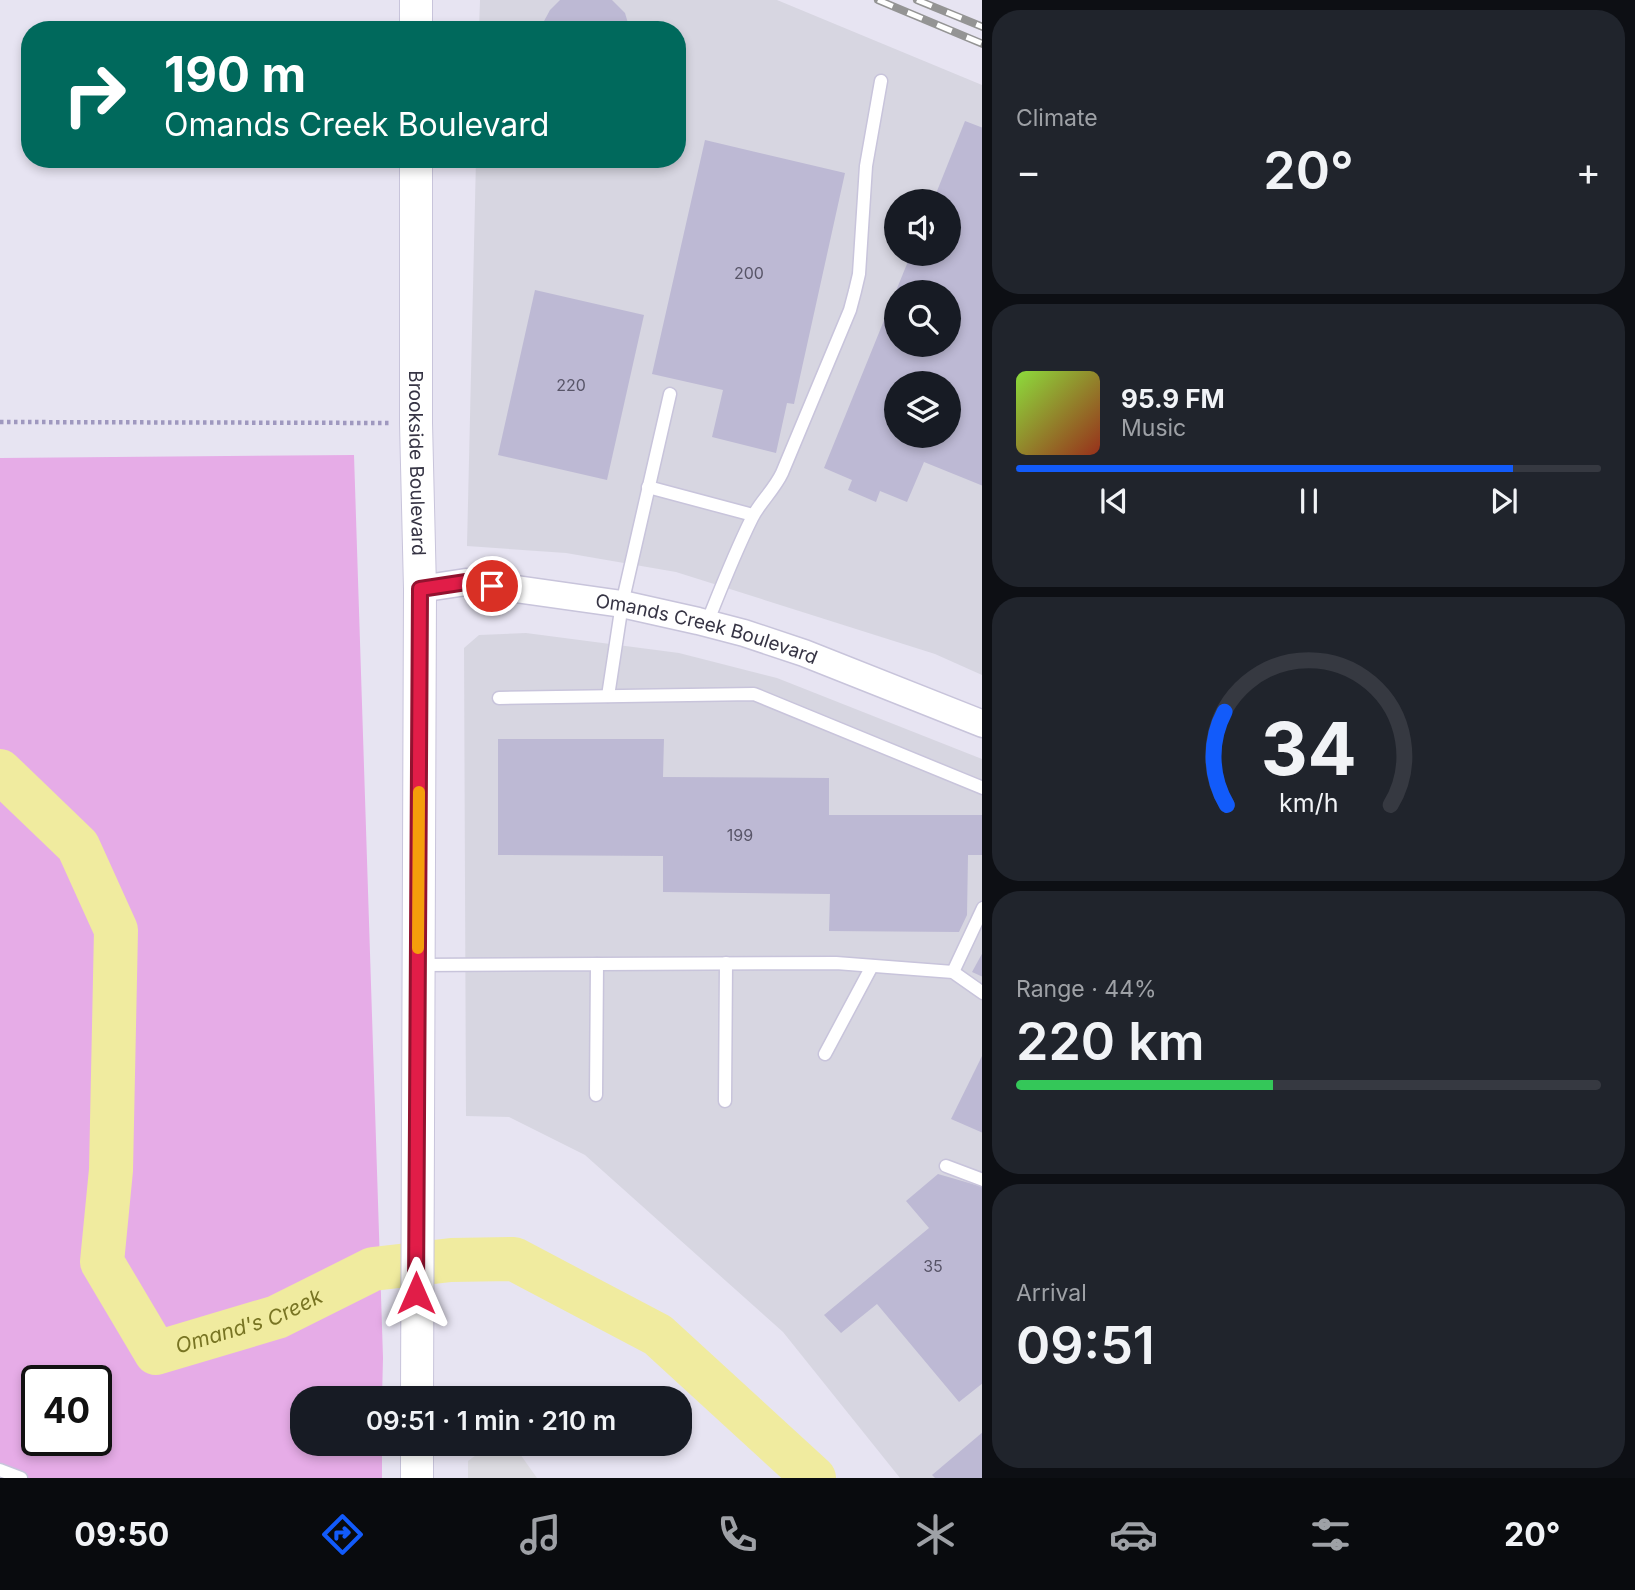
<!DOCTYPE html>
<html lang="en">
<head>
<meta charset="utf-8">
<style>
  body { margin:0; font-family:Inter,sans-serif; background:#20242c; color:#f1f3f6; height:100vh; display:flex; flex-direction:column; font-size:26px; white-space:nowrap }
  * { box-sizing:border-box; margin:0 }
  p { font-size:23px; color:#9ea1a6 }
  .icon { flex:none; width:38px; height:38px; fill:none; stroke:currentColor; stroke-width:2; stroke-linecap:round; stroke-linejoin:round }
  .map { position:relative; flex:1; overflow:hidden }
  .drawer { display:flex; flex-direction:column; gap:10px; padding:10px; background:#0d0f14; width:653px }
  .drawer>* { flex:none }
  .top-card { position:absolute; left:21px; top:21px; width:665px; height:147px; border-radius:28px; box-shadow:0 4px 10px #0003; background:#00695c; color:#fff; overflow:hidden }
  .controls { position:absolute; left:884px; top:189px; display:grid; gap:14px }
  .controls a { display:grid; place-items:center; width:77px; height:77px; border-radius:50%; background:#171b24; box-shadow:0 4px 10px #0003; font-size:35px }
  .speed { position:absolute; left:21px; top:1365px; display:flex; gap:14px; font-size:35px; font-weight:700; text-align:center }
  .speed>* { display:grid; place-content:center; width:91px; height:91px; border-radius:50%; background:#171b24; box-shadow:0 4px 10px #0003; line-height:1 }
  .speed .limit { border:4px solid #111; border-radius:10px; background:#fff; color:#111 }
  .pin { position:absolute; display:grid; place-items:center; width:60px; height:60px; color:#fff; margin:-30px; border:4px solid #fff; border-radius:50%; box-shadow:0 2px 7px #0007 }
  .me { position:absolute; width:77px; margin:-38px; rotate:0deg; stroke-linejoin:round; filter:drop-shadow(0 0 5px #0008) }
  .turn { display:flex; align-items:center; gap:24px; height:147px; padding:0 28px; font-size:32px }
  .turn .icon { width:91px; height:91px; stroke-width:2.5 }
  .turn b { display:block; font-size:49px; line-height:60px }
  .big { font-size:52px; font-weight:600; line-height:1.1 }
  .drawer .widget { flex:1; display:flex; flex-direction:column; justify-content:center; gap:10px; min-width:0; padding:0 24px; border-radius:28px; background:#20242c }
  .drawer .dial { align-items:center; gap:0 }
  .dial svg { height:182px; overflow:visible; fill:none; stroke:#363941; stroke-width:7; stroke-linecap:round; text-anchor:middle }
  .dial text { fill:#f1f3f6; stroke:none }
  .song { display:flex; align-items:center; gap:21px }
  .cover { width:84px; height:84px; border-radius:10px; background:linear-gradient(135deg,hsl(90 70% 55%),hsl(10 70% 35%)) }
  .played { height:7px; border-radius:4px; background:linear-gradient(90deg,#125bfa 85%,#363941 85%) }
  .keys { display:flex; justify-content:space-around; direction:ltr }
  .heat { display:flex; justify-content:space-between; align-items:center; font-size:38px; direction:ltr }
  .charge { height:10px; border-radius:5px; background:linear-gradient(90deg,#34c759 44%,#363941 0) }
  .trip { position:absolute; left:290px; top:1386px; width:402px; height:70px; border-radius:28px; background:#171b24; box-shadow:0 4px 10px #0003; font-weight:600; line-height:70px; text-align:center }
  .tab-bar { display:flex; height:112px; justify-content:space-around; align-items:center; background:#090b0e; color:#9ea1a6 }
  .tab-bar .icon { width:49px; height:49px }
  .tab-bar .selected { color:#125bfa }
  .tab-bar b { font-size:32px; color:#f1f3f6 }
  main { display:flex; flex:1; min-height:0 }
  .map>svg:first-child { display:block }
  .industrial { fill:#d7d6e1; fill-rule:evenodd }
  .green { fill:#e6ace7; fill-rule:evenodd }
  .parking { fill:#dddce2 }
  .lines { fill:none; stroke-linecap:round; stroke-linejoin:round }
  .river { stroke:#f0eb9f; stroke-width:44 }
  .building { fill:#bdb9d4; fill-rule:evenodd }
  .service-casing { stroke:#c8c4db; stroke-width:15 }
  .minor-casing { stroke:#c8c4db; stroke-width:29 }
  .tertiary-casing { stroke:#c8c4db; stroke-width:34 }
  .path { stroke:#9f98bf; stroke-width:4.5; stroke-dasharray:3.5 3.5; stroke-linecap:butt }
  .service { stroke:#fff; stroke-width:12 }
  .minor { stroke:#fff; stroke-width:26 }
  .tertiary { stroke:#fff; stroke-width:32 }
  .rail-casing { stroke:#949494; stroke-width:8 }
  .rail { stroke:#fff; stroke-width:5; stroke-dasharray:16; stroke-linecap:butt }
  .route-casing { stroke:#92132f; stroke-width:18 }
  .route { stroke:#e11d48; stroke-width:12 }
  .slow { stroke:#f59e0b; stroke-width:12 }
  .labels { text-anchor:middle; stroke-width:7; stroke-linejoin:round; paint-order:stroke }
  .number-label { font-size:16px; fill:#585568 }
  .street-label { font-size:19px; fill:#363444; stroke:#fff }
  .water-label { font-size:21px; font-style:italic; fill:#787423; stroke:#fff }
</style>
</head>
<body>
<main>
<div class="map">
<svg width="983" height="1478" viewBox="0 0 983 1478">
  <rect width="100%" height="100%" fill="#e7e4f2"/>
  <g class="industrial">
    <path d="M480 0H777L982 85V675L935 654 676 572 566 553 467 546 476 159H677V30H479ZM896 201H948V254H896ZM896 292H948V345H896ZM896 383H948V436H896Z"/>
    <path d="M526 633 679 653 777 678 982 759V1478H900L783 1332 585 1155 509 1117 466 1116 464 648 479 635Z"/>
  </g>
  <path class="green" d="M354 455 383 1358 382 1398H303V1444H382V1478H0V458ZM37 1381H96V1440H37Z"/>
  <path class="parking" d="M483 1450 520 1454 537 1478H468V1461Z"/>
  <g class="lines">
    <path class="river" id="s1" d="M0 771 78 846 116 930 111 1170 102 1262 156 1353 277 1317 373 1269 451 1260 514 1259 658 1335 814 1478"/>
  </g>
  <g class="building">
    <path d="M560 0H612L625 13 630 30H543V23L550 10Z"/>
    <path d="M965 121 983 128V486L924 462 907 502 880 491 876 502 848 490 852 480 824 468 911 254H948V201H933ZM896 292H948V345H896ZM896 383H948V436H896Z"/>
    <path d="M705 140 845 173 794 404 787 403 776 453 712 437 723 390 652 374Z"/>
    <path d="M535 290 644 315 607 480 498 455Z"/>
    <path d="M498 739H664L663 777 829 778V815H983V855H968L967 915 959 932 829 931 830 894 663 892V856L498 855Z"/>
    <path d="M983 952V977L972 972Z"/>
    <path d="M983 1054V1133L951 1119Z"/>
    <path d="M938 1174 983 1187V1383L959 1402 877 1304 841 1333 824 1315 929 1228 906 1201Z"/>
    <path d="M983 1432V1478H935L932 1475Z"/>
  </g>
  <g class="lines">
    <defs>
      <g id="service">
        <path d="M648 487 753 515"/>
        <path d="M707 623C721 588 735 552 752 518 760 502 774 490 782 473L850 310 855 291 859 274 866 166 881 81"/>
        <path d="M608 696 622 604 670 394"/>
        <path d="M499 698 754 694 983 788"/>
        <path d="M597 964 836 963 953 972 983 993"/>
        <path d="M418 965 597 964 596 1095"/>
        <path d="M953 972 983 908"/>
        <path d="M825 1054 872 966"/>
        <path d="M725 1101 726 963"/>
        <path d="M946 1166 983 1180"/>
        <path d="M0 1470 21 1478"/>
      </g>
      <g id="minor">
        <path id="s2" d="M420 589 466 582 622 604 698 621 744 633 804 653 983 724"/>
      </g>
      <g id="tertiary">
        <path d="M416 0V30"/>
        <path id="s3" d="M416 159V423L420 589 417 1398"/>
        <path d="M417 1444V1478"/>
      </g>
    </defs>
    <use href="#service" class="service-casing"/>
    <use href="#minor" class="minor-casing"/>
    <use href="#tertiary" class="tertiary-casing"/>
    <path class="path" d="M0 422 391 423"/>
    <use href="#service" class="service"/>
    <use href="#minor" class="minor"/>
    <use href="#tertiary" class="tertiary"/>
    <defs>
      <g id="rail">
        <path d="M878 0 983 44"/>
        <path d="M917 0 983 27"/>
      </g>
    </defs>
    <use href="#rail" class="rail-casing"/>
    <use href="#rail" class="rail"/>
  </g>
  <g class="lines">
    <defs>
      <path id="route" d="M416 1293 420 589 466 582 492 586"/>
    </defs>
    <use href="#route" class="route-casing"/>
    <use href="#route" class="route"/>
    <path class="slow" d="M418 948 419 792"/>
  </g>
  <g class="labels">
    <g class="number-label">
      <text x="749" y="279">200</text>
      <text x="571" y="391">220</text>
      <text x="740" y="841">199</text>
      <text x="933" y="1272">35</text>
    </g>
    <g class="street-label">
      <text dy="7" stroke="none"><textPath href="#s3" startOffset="304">Brookside Boulevard</textPath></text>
      <text dy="7" stroke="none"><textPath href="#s2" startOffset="292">Omands Creek Boulevard</textPath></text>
    </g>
    <g class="water-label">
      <text dy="7" stroke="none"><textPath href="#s1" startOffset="737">Omand's Creek</textPath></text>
    </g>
  </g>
</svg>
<div class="controls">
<a><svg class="icon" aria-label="sound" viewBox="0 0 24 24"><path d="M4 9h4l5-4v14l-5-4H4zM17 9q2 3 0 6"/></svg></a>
<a><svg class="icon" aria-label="search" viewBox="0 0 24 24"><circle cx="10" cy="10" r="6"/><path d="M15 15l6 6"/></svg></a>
<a><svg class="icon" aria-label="layers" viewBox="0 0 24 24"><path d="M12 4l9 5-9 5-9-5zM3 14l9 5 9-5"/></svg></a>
</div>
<div class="speed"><div class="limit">40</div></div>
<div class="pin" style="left:492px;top:586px;background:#d93025"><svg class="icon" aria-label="arrive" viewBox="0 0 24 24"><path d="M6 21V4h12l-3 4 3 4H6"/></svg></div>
<svg class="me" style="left:416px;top:1293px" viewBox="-20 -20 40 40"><path d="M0-17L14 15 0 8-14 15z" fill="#e11d48" stroke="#fff" stroke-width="4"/></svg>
<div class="trip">09:51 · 1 min · 210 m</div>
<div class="top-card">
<div class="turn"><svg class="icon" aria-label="right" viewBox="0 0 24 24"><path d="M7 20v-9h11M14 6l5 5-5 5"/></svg><div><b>190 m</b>Omands Creek Boulevard</div></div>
</div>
</div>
<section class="drawer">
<div class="widget"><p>Climate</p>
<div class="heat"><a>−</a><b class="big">20°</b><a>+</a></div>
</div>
<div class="widget">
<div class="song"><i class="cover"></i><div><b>95.9 FM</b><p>Music</p></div></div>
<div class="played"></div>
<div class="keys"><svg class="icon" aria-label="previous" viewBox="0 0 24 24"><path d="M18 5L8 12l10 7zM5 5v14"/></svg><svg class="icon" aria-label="pause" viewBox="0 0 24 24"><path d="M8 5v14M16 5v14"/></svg><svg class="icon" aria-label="next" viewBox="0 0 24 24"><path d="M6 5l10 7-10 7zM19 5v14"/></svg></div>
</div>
<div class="widget dial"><svg viewBox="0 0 100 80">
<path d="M14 69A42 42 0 1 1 86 69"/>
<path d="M14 69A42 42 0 0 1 13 28" stroke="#125bfa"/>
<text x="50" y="56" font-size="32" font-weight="700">34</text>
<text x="50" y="72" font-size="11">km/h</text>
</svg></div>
<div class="widget"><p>Range · 44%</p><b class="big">220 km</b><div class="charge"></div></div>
<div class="widget"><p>Arrival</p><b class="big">09:51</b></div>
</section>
</main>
<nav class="tab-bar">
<b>09:50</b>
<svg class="icon selected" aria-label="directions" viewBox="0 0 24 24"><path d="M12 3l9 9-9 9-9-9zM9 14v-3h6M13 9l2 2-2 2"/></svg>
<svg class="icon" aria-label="music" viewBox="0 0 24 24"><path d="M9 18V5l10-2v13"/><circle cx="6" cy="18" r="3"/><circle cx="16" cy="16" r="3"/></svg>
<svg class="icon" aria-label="phone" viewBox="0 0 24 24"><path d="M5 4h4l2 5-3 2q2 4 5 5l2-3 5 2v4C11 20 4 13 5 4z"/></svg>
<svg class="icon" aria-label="climate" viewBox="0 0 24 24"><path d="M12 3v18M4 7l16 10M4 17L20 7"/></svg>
<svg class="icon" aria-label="car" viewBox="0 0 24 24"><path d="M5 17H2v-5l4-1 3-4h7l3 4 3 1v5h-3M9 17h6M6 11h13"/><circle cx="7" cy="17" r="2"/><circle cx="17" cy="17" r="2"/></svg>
<svg class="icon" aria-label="filters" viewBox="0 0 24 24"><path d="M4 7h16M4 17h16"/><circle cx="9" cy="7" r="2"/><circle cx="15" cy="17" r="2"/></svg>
<b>20°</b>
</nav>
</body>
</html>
